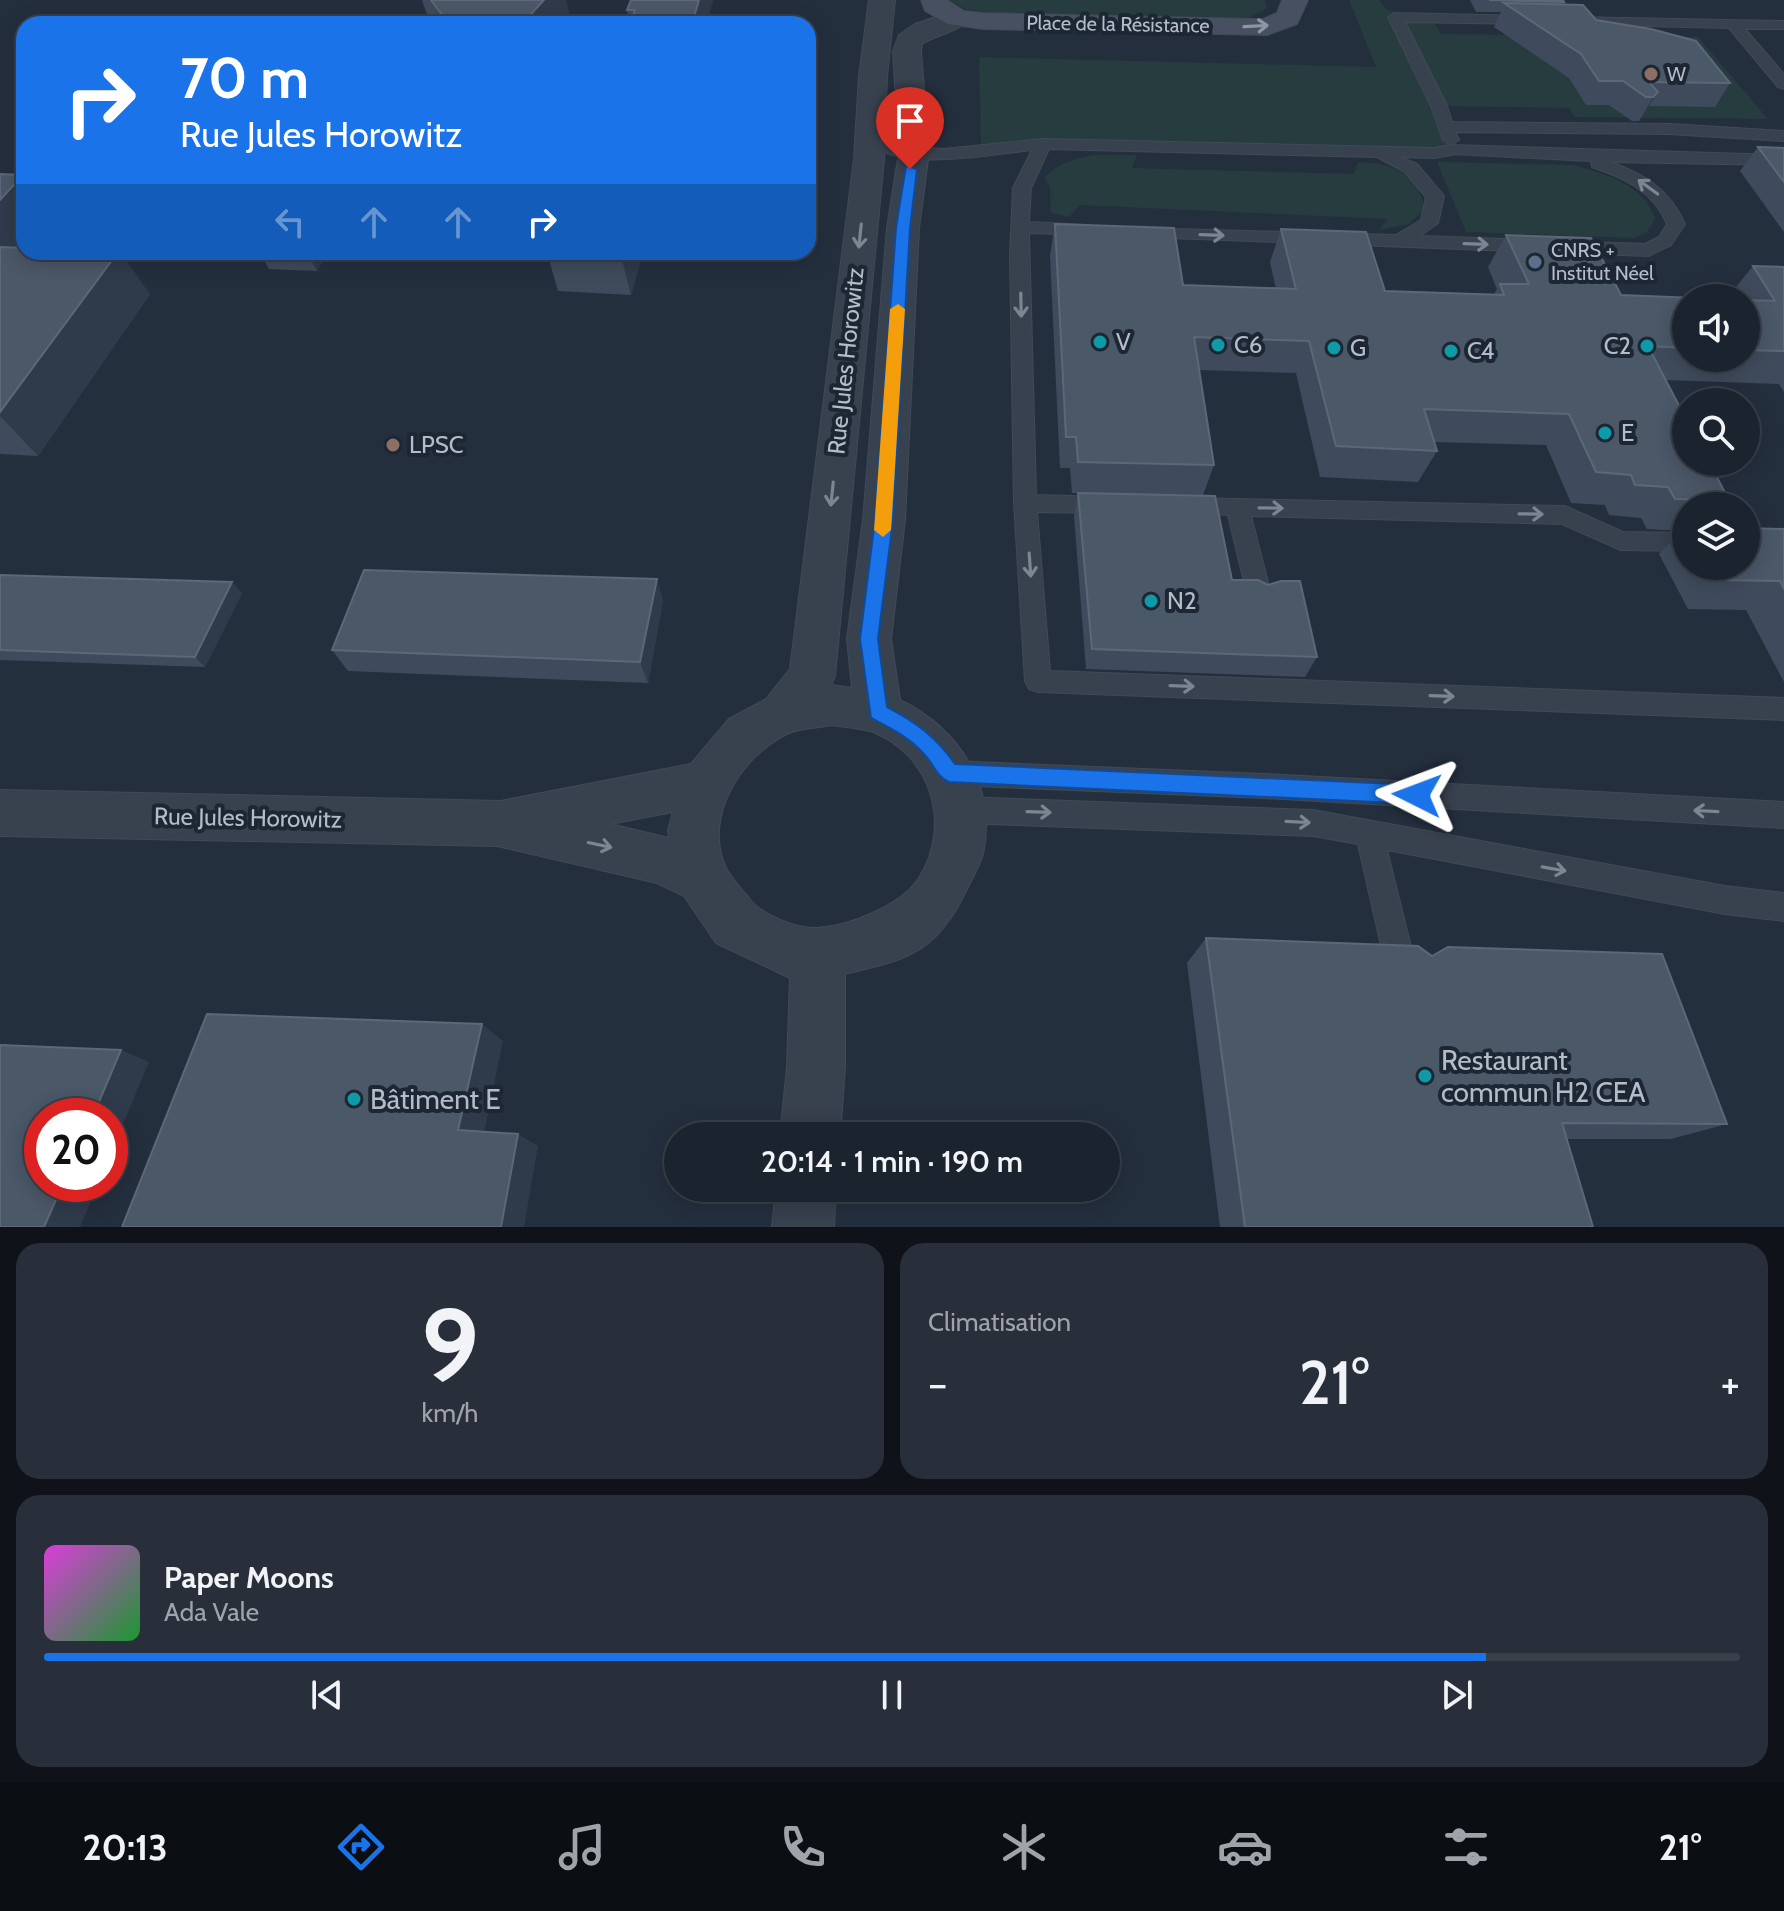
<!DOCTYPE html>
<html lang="fr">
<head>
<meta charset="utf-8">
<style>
  body { margin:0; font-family:Cabin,sans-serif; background:#282f3a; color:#f1f3f6; height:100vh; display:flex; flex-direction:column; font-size:30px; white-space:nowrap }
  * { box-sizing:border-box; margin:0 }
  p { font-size:26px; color:#a0a4aa }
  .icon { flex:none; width:44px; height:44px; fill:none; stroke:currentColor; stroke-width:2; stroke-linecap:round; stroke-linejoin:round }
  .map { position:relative; height:1227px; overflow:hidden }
  .drawer { display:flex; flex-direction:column; gap:16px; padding:16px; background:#0f1319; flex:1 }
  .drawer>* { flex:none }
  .banner { position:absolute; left:16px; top:16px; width:800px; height:244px; border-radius:24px; box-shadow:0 4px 20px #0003,0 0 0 2px #39404a; background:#1a73e8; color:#fff; overflow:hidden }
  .tools { position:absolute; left:1672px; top:284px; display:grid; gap:16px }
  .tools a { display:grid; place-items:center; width:88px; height:88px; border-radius:50%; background:#1b232e; box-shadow:0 4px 20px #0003,0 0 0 2px #39404a; font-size:40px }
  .speed { position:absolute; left:24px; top:1098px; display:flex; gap:16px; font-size:40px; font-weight:700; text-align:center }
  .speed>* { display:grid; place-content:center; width:104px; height:104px; border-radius:50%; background:#1b232e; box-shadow:0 4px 20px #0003,0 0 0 2px #39404a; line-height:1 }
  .speed .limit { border:12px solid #d22; background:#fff; color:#111 }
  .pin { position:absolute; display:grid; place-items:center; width:68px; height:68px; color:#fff; margin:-82px -34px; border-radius:50% 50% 50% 0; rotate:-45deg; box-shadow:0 0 8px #0007 }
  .pin .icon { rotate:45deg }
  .me { position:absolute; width:88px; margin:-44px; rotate:273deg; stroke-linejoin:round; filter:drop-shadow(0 0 6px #0008) }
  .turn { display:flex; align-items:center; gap:28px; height:168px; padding:0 32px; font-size:36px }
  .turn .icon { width:104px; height:104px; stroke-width:2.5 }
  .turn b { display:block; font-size:56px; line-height:68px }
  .lanes { display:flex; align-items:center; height:76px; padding:0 32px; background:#0003; justify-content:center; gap:40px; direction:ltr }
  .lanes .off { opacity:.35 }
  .big { font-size:60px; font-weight:600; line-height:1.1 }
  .drawer .tile { flex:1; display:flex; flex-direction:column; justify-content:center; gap:12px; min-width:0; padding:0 28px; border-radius:24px; background:#282f3a }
  .drawer .dial { align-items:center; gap:0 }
  .dial b { font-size:104px; line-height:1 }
  .song { display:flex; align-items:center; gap:24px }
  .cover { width:96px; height:96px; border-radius:12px; background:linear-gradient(135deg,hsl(300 70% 55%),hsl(130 70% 35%)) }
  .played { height:8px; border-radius:4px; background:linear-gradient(90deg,#1a73e8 85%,#39404a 85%) }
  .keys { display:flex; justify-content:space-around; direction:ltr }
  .heat { display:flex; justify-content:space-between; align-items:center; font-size:44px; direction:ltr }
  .drawer .tiles { flex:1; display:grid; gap:16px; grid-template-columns:1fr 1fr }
  .tile:last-child { grid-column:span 2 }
  .trip { position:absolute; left:664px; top:1122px; width:456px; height:80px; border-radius:40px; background:#1b232e; box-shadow:0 4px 20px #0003,0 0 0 2px #39404a; font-weight:600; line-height:80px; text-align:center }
  .dock { display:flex; height:128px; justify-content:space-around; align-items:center; background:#0b0e12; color:#a0a4aa }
  .dock .icon { width:56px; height:56px }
  .dock .active { color:#1a73e8 }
  .dock b { font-size:36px; color:#f1f3f6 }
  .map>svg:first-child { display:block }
  .green { fill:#263c3f }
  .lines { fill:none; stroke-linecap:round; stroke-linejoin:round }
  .service-casing { stroke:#414a57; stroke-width:2 }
  .minor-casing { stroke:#414a57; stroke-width:2 }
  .secondary-casing { stroke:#414a57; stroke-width:2 }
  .service { fill:#38414e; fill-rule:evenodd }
  .minor { fill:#38414e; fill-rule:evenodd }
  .secondary { fill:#465061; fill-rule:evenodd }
  .wall { fill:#3f4b5c }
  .shaded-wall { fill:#2f3b4b }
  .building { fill:#4b5868; stroke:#5c6777; stroke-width:2 }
  .oneway { stroke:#8e96a5 }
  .oneway2 { stroke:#7c8592 }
  .route { fill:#1a73e8; stroke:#114b97; stroke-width:2 }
  .slow { fill:#f59e0b }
  .education-dot { fill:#8d6e63; stroke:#1d2633; stroke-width:3 }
  .service-dot { fill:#5c6f8a; stroke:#1d2633; stroke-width:3 }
  .culture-dot { fill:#0f9aa8; stroke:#1d2633; stroke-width:3 }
  .labels { text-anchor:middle; stroke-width:8; stroke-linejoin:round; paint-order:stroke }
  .far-street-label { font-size:20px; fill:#b4bcc9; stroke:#1d2633 }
  .far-poi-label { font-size:20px; fill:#b4bcc9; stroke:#1d2633; text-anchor:start }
  .poi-label { font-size:24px; fill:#b4bcc9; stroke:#1d2633; text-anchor:start }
  .street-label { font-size:24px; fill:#b4bcc9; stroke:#1d2633 }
  .near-poi-label { font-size:28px; fill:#b4bcc9; stroke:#1d2633; text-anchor:start }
</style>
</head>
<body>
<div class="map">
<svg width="1784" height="1227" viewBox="0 0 1784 1227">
  <rect width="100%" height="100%" fill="#242f3e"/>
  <g class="green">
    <path d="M949 0H1265L1267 8 1248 18H1214L986 12 965 9Z"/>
    <path d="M1349 0H1379L1386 9 1435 24 1441 34 1698 37 1768 119 1575 117 1569 108 1440 106 1445 127 1456 149 1093 147 981 151 979 57 1376 67Z"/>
    <path d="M1094 155H1137L1132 168 1354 174 1358 162C1395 164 1416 171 1425 209L1409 224 1379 230 1388 219 1080 205 1069 217 1051 213 1050 187 1044 178C1059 163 1072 159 1094 155Z"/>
    <path d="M1437 162 1572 165C1604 173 1645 185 1655 219L1647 232 1635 238 1466 232Z"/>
  </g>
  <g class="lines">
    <defs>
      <g id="service">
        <path d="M1395 13 1530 16 1537 20 1530 24 1405 22 1447 106 1452 122 1669 124 1784 131V141L1669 134 1455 132 1459 140 1451 145 1784 155V165L1610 162C1645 174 1670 190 1685 224L1671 245 1648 256 1144 237 1138 236 1135 232 1138 228 1396 235 1421 220 1426 197 1405 172 1377 157 1049 149 1031 188 1029 222 1088 225 1097 230 1088 235 1029 233 1036 495 1107 497 1115 499 1118 505 1115 511 1107 513 1037 512 1050 671 1784 698V720L1038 692 1029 689 1025 681 1014 503 1010 255 1013 188 1032 150C994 154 897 173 869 142 865 138 863 130 861 125L863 122H875L883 137 900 146 944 149 1043 139 1434 148 1451 145 1443 140 1431 106 1388 17ZM1456 154 1591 161 1592 167C1625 178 1653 191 1667 224L1659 237 1645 244 1420 236 1438 223 1444 196 1417 164 1400 157 1434 158Z"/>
        <path d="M1570 17 1784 21V29H1745L1784 74V89L1778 87 1729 28 1565 24V18Z"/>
        <path d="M1187 498 1565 506 1623 532 1686 533V551L1621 550 1562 524 1251 516 1271 594 1267 601 1259 604 1251 601 1247 594 1228 515 1179 512 1176 506 1179 500Z"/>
        <path d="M949 761 1264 774 1784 802V828L1264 798 949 785 940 782 936 773 940 764Z"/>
        <path d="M961 797 1313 810 1725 886 1784 893V921L1725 914 1387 850 1415 963 1410 973 1400 978 1390 973 1385 963 1358 844 1313 836 961 823 951 819 947 810 951 801Z"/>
      </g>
      <g id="minor">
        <path d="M869 0H895L887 76 884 159 835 676 831 685 852 688 847 639 863 520 887 228 899 152 893 51 899 35 915 24 957 10 966 12 970 18C961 31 936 35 922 44L921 51 929 152 919 228 905 520 891 639 900 700C959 729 997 786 983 854 980 865 973 877 968 887 956 913 940 938 915 952 894 964 868 968 845 974V1067L840 1136H780L787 1067 790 978 716 943 684 896 657 883 497 846 0 836V790L501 801 691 764 729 719 766 699 790 669 854 159 859 76ZM831 725C844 727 860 728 873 732 932 755 952 826 919 878 902 905 849 926 818 928 796 929 761 915 748 897 741 888 731 878 726 868 702 816 742 755 789 733 801 728 818 728 831 725ZM673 812 668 830 669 838 610 824Z"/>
        <path d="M776 1188H836L834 1227H772Z"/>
      </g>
      <path id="secondary" d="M921 0H947L964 11 983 13 1250 19H1263L1277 13 1282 0H1308L1297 24 1267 35 983 29 948 24 925 11Z"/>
    </defs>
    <use href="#service" class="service-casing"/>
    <use href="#minor" class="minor-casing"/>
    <use href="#secondary" class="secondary-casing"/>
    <use href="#service" class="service"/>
    <use href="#minor" class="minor"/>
    <use href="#secondary" class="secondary"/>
  </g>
  <g class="wall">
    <path d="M422 0H566L569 14 561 24H435L426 12Z"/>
    <path d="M631 0H713L706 24H630L627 10Z"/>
    <path d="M1470 0H1563L1564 2 1563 5 1730 83 1715 107 1649 106 1639 121H1632L1609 105H1586L1569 78 1494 27 1501 12H1476Z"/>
    <path d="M1758 147 1784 148V232L1740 171Z"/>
    <path d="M0 174 23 175 24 177V252L150 294 38 456 0 454Z"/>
    <path d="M1055 224 1183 285 1276 289 1270 262 1281 229 1385 291 1494 294 1497 289 1488 267 1506 235 1621 295 1686 298V358H1746V298H1727L1753 266 1784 267V392L1779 384 1666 380 1732 506H1686V566H1746L1784 529V682L1746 610 1688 609 1659 554 1681 531 1647 529 1641 518 1609 515 1605 505 1571 503 1546 445 1434 442 1437 451 1418 482 1320 477 1296 373 1199 370 1214 465 1203 495 1072 493 1070 468H1060L1050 256Z"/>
    <path d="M259 252H643L631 295 558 291 548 256 327 253 317 271 269 269Z"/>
    <path d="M1078 493 1232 580 1317 657 1305 677 1086 669 1074 516Z"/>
    <path d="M0 575 242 593 205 667 0 660Z"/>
    <path d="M663 600 648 683 348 671 332 650Z"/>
    <path d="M1206 938 1432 956 1727 1124 1671 1139H1567L1593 1227H1220L1187 963Z"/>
  </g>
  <g class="shaded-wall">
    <path d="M544 0H566L569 14 561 24H522Z"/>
    <path d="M699 0H713L706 24H692Z"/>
    <path d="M1658 92 1643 115 1639 121 1653 97Z"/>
    <path d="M23 175 24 177V252L0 284V200Z"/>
    <path d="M118 252H120L150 294 38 456 0 416V412Z"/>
    <path d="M307 252H327L317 271Z"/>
    <path d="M625 252H643L631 295 622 260Z"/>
    <path d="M657 579 663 600 648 683 640 662Z"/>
    <path d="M232 582 242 593 205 667 195 657Z"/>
    <path d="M482 1024 503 1041 482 1142 458 1130Z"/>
    <path d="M121 1050 149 1062 110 1155V1116H93Z"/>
    <path d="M518 1134 538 1146 524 1227H501Z"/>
    <path d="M63 1184H98L80 1227H44Z"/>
  </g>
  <g class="building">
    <path d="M431 0H544L522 24H449Z"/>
    <path d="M631 0H699L692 24H630L635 10H627Z"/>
    <path d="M1489 0H1563L1564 2Z"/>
    <path d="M1504 3 1583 5 1596 20 1651 29 1696 41 1730 83 1649 82 1658 92 1653 97H1646L1623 81H1599L1581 54Z"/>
    <path d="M1758 147 1784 148V182Z"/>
    <path d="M0 174 23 175 0 200Z"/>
    <path d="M1055 224 1174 228 1183 285 1296 289 1281 229 1366 232 1385 291 1504 295 1500 284H1529L1506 235 1591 238 1621 295 1696 298H1686V348L1648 346 1686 419V462H1709L1732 506H1718V500L1675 499 1668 487 1635 485 1631 475 1596 472 1569 414 1424 409 1437 451 1336 446 1309 341 1194 337 1214 465 1078 462 1076 437H1066Z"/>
    <path d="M0 247 24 248V252H118L0 412Z"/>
    <path d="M549 252H625L622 260 547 257Z"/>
    <path d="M1753 266 1784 267V351L1746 350V300L1775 301Z"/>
    <path d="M1078 493 1215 496 1232 580H1258L1268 585 1281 581H1300L1317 657 1092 649Z"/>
    <path d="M1746 528 1784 529V589L1780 581 1719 580 1711 566H1746Z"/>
    <path d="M364 570 657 579 640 662 332 650Z"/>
    <path d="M0 575 232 582 195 657 0 650Z"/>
    <path d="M1206 938 1418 946 1432 956 1448 947 1662 954 1727 1124 1562 1123 1593 1227H1245Z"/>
    <path d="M207 1014 482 1024 458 1130 518 1134 501 1227H122Z"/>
    <path d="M0 1045 121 1050 93 1116H42V1184H63L44 1227H0Z"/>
  </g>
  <defs><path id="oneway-shaft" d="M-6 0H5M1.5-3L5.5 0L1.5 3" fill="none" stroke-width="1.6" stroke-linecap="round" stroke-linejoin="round" transform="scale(2)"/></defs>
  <use class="oneway" href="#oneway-shaft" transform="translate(1256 26) rotate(-3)"/>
  <g class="oneway2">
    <use href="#oneway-shaft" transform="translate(1648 187) rotate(-144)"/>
    <use href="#oneway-shaft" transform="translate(1212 235) rotate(2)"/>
    <use href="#oneway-shaft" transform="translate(860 236) rotate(96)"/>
    <use href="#oneway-shaft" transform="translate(1476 244) rotate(2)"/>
    <use href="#oneway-shaft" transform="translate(1021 305) rotate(89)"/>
    <use href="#oneway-shaft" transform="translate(832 494) rotate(96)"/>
    <use href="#oneway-shaft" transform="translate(1271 508) rotate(1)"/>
    <use href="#oneway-shaft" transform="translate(1531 514) rotate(1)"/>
    <use href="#oneway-shaft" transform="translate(1030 565) rotate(86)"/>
    <use href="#oneway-shaft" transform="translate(1182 686) rotate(2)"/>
    <use href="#oneway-shaft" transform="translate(1442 696) rotate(2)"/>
    <use href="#oneway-shaft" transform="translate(1706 811) rotate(-177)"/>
    <use href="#oneway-shaft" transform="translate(1039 812) rotate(2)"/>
    <use href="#oneway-shaft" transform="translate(1298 822) rotate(3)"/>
    <use href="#oneway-shaft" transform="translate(600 845) rotate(12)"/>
    <use href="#oneway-shaft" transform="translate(1554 869) rotate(10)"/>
  </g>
  <path class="route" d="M906 166 917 169 910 228 893 520 878 639 887 707C916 722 936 737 955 764L1417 785 1424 788 1427 795 1424 801 1417 804 949 782C937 777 933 763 924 754 909 737 890 728 871 718L860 639 875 520 896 228Z"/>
  <path class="slow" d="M898 304 905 309 891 530 883 537 874 530 890 309Z"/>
  <g class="education-dot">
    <circle cx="1651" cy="74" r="8"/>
    <circle cx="393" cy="445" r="8"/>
  </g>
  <circle class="service-dot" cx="1535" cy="262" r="8"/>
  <g class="culture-dot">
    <circle cx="1100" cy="342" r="8"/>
    <circle cx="1218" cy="345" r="8"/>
    <circle cx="1647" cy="346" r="8"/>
    <circle cx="1334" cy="348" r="8"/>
    <circle cx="1451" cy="351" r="8"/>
    <circle cx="1605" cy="433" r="8"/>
    <circle cx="1151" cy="601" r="8"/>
    <circle cx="1425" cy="1076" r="8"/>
    <circle cx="354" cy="1099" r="8"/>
  </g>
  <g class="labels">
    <g class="far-street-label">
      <text transform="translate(1118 24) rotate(1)" y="7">Place de la Résistance</text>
    </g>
    <g class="far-poi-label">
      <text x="1667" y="81">W</text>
      <text x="1551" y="257">CNRS +<tspan x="1551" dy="23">Institut Néel</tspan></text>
    </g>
    <g class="poi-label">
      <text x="1116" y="350">V</text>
      <text x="1234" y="353">C6</text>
      <text x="1631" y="354" text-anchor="end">C2</text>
      <text x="1350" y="356">G</text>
      <text x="1467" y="359">C4</text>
      <text x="1621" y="441">E</text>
      <text x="409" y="453">LPSC</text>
      <text x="1167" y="609">N2</text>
    </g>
    <g class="street-label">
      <text transform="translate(846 361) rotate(-84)" y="8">Rue Jules Horowitz</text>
      <text transform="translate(248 818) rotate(1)" y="8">Rue Jules Horowitz</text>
    </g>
    <g class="near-poi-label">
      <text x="1441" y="1070">Restaurant<tspan x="1441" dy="32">commun H2 CEA</tspan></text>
      <text x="370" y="1109">Bâtiment E</text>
    </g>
  </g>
</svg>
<div class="tools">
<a><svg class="icon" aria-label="sound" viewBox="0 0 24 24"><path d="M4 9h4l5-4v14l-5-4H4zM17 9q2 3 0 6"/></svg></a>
<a><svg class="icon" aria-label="search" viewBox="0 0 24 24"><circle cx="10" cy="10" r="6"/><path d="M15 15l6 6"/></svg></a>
<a><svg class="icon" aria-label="layers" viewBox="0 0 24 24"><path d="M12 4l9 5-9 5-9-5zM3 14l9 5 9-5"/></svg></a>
</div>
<div class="speed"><div class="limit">20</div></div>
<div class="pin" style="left:910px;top:169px;background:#d93025"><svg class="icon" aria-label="arrive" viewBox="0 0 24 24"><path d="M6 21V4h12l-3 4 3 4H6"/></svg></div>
<svg class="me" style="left:1417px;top:795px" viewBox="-20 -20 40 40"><path d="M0-17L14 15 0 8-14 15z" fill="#1a73e8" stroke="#fff" stroke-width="4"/></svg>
<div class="trip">20:14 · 1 min · 190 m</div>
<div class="banner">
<div class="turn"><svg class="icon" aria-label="right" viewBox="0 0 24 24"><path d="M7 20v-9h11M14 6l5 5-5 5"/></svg><div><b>70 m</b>Rue Jules Horowitz</div></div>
<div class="lanes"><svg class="icon off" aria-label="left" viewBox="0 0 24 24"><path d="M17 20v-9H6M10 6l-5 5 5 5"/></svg><svg class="icon off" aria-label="ahead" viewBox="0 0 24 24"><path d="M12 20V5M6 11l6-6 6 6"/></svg><svg class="icon off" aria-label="ahead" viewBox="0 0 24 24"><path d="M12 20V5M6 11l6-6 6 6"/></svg><svg class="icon" aria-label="right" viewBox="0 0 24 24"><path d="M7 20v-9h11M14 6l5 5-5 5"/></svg></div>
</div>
</div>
<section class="drawer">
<div class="tiles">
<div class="tile dial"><b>9</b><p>km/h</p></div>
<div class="tile"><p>Climatisation</p>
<div class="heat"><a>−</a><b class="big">21°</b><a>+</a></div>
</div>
<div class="tile">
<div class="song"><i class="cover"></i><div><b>Paper Moons</b><p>Ada Vale</p></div></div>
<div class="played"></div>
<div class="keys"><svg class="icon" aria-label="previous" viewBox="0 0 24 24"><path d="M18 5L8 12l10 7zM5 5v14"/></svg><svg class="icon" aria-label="pause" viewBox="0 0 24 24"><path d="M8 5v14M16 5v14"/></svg><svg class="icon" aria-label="next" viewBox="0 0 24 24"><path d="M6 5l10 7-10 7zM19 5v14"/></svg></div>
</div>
</div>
</section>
<nav class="dock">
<b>20:13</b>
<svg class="icon active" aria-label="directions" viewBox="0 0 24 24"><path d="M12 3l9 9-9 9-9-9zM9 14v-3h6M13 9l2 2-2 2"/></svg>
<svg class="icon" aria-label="music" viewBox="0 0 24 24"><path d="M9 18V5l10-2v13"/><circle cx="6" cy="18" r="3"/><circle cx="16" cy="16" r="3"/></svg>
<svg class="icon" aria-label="phone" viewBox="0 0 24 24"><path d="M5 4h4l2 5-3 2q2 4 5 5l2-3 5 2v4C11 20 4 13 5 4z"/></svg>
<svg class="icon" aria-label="climate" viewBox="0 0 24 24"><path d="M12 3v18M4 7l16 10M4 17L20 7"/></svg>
<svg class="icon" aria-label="car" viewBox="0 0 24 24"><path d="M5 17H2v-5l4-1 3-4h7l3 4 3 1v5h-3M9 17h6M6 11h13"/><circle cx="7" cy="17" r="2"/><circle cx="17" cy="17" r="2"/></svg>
<svg class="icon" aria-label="filters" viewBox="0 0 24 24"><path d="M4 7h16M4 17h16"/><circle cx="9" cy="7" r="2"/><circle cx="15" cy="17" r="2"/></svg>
<b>21°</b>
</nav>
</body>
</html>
